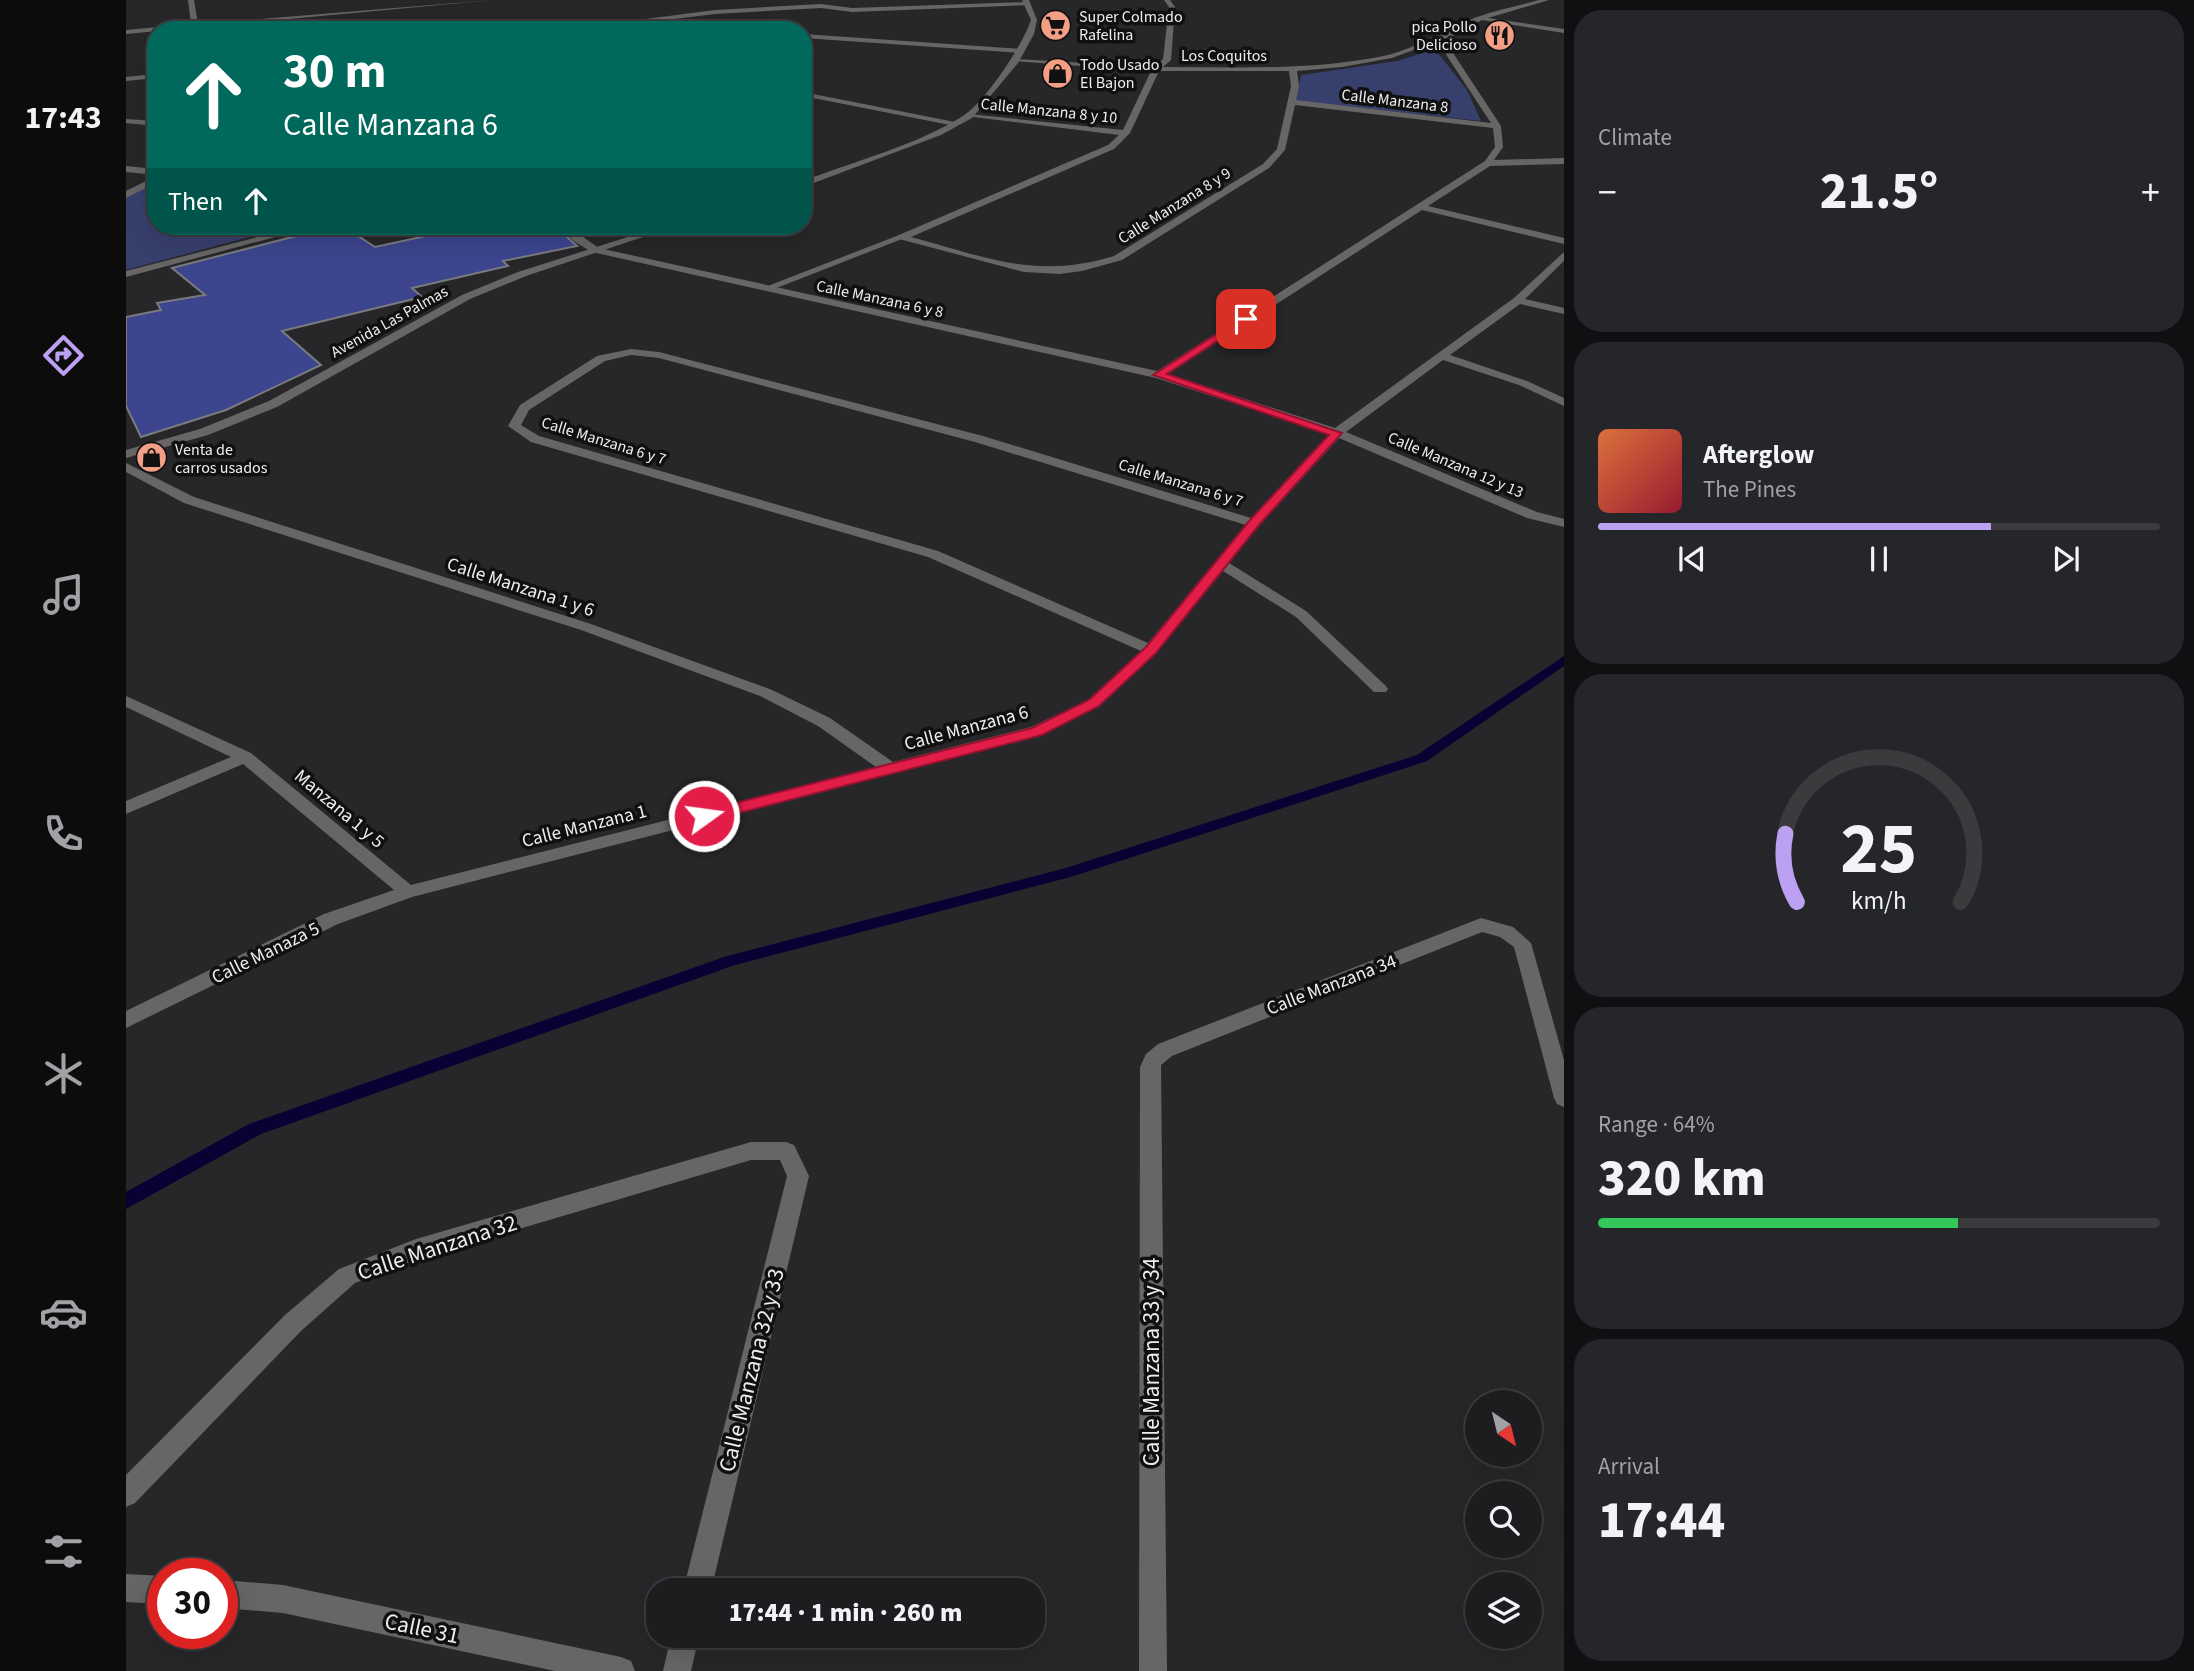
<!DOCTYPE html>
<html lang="en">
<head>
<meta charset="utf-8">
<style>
  body { margin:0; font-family:"Source Sans 3",sans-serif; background:#252629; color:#f1f3f6; height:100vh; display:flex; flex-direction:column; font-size:26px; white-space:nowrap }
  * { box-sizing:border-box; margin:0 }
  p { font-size:23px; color:#a0a2a5 }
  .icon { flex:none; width:38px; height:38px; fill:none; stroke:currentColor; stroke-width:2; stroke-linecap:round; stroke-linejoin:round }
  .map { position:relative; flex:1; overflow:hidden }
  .side { display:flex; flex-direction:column; gap:10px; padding:10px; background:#101012; width:630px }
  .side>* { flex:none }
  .hud { position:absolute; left:21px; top:21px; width:665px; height:214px; border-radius:28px; box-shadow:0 7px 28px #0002,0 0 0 2px #3b3b3e; background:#00695c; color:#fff; overflow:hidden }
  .needle { width:46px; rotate:145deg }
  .buttons { position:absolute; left:1339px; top:1390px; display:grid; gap:14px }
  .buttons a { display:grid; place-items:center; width:77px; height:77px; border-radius:50%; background:#1d1d20; box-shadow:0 7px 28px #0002,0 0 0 2px #3b3b3e; font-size:35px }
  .speed { position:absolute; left:21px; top:1558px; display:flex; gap:14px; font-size:35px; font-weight:700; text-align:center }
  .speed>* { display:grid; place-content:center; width:91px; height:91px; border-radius:50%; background:#1d1d20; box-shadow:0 7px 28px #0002,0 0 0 2px #3b3b3e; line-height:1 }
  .speed .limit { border:10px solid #d22; background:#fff; color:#111 }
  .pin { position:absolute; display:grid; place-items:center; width:60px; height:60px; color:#fff; margin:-30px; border-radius:14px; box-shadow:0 4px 10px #0006 }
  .me { position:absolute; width:77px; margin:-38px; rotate:76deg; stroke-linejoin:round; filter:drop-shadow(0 0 5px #0008) }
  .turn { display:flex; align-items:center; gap:24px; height:147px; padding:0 21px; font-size:32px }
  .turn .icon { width:91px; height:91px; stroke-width:2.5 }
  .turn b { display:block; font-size:49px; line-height:60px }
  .then { display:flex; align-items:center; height:66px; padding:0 21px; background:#0003; gap:14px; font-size:26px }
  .big { font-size:52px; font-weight:800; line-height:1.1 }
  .side .widget { flex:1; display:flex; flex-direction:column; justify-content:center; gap:10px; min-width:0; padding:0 24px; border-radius:28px; background:#252629 }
  .side .dial { align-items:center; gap:0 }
  .dial svg { height:182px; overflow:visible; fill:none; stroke:#3b3b3e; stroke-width:7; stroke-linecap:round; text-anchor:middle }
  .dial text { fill:#f1f3f6; stroke:none }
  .song { display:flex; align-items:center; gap:21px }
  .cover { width:84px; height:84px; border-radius:10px; background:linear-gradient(135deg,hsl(20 70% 55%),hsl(350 70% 35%)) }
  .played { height:7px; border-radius:4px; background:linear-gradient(90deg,#bca0f2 70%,#3b3b3e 70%) }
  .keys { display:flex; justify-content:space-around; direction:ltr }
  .heat { display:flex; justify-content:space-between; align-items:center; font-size:38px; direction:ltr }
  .charge { height:10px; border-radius:5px; background:linear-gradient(90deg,#34c759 64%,#3b3b3e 0) }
  .trip { position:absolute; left:520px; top:1578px; width:399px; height:70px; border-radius:28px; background:#1d1d20; box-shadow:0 7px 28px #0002,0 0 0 2px #3b3b3e; font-weight:800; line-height:70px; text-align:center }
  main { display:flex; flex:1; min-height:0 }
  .tab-bar { display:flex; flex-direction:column; width:126px; justify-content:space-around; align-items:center; background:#0c0c0d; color:#a0a2a5 }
  .tab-bar .icon { width:49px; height:49px }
  .tab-bar .selected { color:#bca0f2 }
  .tab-bar b { font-size:32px; color:#f1f3f6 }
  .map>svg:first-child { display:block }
  .green { fill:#373f6c }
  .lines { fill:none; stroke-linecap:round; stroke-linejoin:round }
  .stream { fill:#070134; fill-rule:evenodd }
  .building { fill:#3c458e; stroke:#7a7b7e; stroke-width:2 }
  .service { fill:#676665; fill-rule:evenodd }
  .minor { fill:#676665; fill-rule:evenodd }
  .tertiary { fill:#676665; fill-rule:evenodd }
  .route { fill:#e11d48; stroke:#92132f; stroke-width:2 }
  .labels { text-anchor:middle; stroke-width:7; stroke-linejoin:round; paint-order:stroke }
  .far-poi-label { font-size:16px; fill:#edeef0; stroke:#101011; text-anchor:start }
  .far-street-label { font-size:16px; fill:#edeef0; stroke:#101011 }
  .street-label { font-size:19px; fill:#edeef0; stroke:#101011 }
  .near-street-label { font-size:23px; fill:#edeef0; stroke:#101011 }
</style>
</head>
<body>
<main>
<nav class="tab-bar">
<b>17:43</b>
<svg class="icon selected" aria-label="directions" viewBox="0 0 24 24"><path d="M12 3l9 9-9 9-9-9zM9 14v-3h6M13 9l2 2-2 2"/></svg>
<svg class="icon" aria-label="music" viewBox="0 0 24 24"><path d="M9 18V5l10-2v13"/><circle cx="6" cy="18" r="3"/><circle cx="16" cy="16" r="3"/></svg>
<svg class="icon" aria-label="phone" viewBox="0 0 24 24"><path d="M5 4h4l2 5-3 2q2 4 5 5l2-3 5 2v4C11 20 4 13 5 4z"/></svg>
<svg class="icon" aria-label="climate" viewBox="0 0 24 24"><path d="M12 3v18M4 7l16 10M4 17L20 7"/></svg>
<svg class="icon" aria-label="car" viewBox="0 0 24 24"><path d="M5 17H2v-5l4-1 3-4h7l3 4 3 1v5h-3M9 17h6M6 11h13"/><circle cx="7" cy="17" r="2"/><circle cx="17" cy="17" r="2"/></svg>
<svg class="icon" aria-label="filters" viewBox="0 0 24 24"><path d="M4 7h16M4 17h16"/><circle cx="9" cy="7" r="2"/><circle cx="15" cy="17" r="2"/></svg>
</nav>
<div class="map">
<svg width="1438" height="1671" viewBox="0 0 1438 1671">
  <rect width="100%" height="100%" fill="#27272a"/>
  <g class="green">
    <path d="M1309 49 1341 90 1355 121 1169 101 1175 75 1271 61Z"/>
    <path d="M30 182V226H165L0 270V198Z"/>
  </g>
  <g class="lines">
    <path class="stream" d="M1438 656V666L1301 761 948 876 609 965 135 1134 0 1209V1192L123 1124 601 956 940 868 1291 755Z"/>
  </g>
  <path class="building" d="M209 226H217L249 247 346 226H429L451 246 377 261 382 266 286 288 296 297 156 331 195 365 100 410 15 437 0 406V317L35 310 31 303 79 295 46 268Z"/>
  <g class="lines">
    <g class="service">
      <path d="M544 24 594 28 597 30 542 27Z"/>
      <path d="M677 34 895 49 899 51 895 53 677 38Z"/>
      <path d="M773 235 781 237 643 291 634 289Z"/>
    </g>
    <g class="minor">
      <path d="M62 0H68L72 24 367 0 0 34V30L65 24Z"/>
      <path d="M1038 0H1044L1049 7 1045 60 1037 67C1112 67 1188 71 1262 55 1293 47 1321 28 1351 17 1370 10 1392 6 1413 0H1423L1362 18 1438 29V33L1356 20 1328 35 1327 53 1375 126 1377 147 1368 160 1438 158V164L1364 166 1302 206 1438 238V244L1296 210 1042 374 1209 428 1388 298 1438 252V261L1399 299 1438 308V314L1394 304 1324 355 1401 381 1438 398V406L1393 385 1317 360 1220 432 1411 512 1438 519V527L1401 518 1213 438 1133 526 1103 563 1180 611 1260 686 1262 689 1260 692H1248L1170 617 1097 571 1030 653 974 706 917 735 286 897 212 924 0 1028V1011L198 914 268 890 117 764 0 814V801L105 757 0 707V696L125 753 285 885 750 767 692 726 634 696 455 630 58 503 0 472V463L68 497 465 624 646 690 704 718 767 762 905 727 962 700 1015 651 802 557 405 442 382 426 394 405 471 356 505 349 533 352 857 436 1125 518 1203 434 1030 378 466 252 449 242 431 226H441L473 248 1031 371 1359 161 1369 147 1367 128 1169 105 1159 150 1143 168 996 260 956 271 934 274 898 272 773 239V235L982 145 993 135 839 116 843 114 997 130 1025 71 885 61 889 59 1028 67 1037 59 1043 7ZM1320 38 1319 53 1365 123 1170 100 1173 86 1171 71 1216 67 1266 58ZM1033 71H1163L1165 86 1151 149 1137 164 988 256C910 280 860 257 785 237L988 149 1004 133ZM505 355 533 358 849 442 1120 525 1022 643 812 551 413 436 395 425 403 410 479 361Z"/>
      <path d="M903 2 905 5 726 12 695 8 589 14 458 30H435L589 10 695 4 726 8Z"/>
      <path d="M30 74V78L0 81V77Z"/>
      <path d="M677 92 829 122 833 124 829 126 677 96Z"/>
      <path d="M0 119 30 121V126L0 123Z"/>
      <path d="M0 166 30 169V175L0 172Z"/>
      <path d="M30 176V183L0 198V191Z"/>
      <path d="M175 226H190L0 277V271Z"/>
      <path d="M1355 918 1387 927 1405 943 1438 1060V1107L1431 1104 1428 1098 1388 947 1374 937 1356 932 1046 1056 1035 1065 1041 1671H1013L1014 1067 1020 1054 1032 1044Z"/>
      <path d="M625 1142H660L668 1145 683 1176 585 1591H557L661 1176 654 1160H625L292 1259 229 1283 175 1331 9 1503 0 1507V1475L159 1315 213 1269 290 1239Z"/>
      <path d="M0 1574 37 1576V1604L0 1602Z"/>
      <path d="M96 1580 157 1585 495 1657 505 1661 509 1671H429L157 1613 96 1608Z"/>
      <path d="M545 1636H573L565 1671H537Z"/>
    </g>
    <g class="tertiary">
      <path d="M896 0H903L911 20 908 34 892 63 846 118 815 135 677 187V181C729 161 791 145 837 116 859 102 897 45 905 20Z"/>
      <path d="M536 226H550L400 276 344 299 151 407 82 435 0 458V450L74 429 143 401 336 295 392 272Z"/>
    </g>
  </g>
  <path class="route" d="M1117 317 1125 319 1041 374 1216 433 1133 525 1030 653 973 706 916 735 578 822 572 820 570 816 578 811 906 728 963 700 1020 647 1124 520 1203 435 1027 375Z"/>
  <defs>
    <symbol id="supermarket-disc" viewBox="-11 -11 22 22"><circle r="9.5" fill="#f39f86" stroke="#101011"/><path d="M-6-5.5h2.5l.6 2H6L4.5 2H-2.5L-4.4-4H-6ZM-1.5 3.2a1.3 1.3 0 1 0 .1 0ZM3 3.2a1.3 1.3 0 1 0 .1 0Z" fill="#111"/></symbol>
    <symbol id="restaurant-disc" viewBox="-11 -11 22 22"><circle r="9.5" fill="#f39f86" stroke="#101011"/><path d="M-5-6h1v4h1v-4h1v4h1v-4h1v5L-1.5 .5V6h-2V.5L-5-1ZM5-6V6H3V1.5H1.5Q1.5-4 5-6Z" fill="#111"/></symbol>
    <symbol id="shop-disc" viewBox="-11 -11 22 22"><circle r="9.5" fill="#f39f86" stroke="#101011"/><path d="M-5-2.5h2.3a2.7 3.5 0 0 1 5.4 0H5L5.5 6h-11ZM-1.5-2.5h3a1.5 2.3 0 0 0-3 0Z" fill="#111"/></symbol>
  </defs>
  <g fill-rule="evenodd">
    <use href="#supermarket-disc" x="912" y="8" width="35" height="35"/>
    <use href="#restaurant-disc" x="1356" y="18" width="35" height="35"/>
    <use href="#shop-disc" x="914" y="56" width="35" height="35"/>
    <use href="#shop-disc" x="8" y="440" width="35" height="35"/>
  </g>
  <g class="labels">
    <g class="far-poi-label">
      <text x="953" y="22">Super Colmado<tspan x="953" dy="18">Rafelina</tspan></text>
      <text x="1351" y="32" text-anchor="end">pica Pollo<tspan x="1351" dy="18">Delicioso</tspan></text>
      <text x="954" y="70">Todo Usado<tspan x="954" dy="18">El Bajon</tspan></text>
      <text x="49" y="455">Venta de<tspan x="49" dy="18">carros usados</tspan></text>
    </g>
    <g class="far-street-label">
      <text x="1098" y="61">Los Coquitos</text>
      <text transform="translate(1269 100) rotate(7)" y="6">Calle Manzana 8</text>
      <text transform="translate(923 110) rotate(6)" y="6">Calle Manzana 8 y 10</text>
      <text transform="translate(1048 205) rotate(-32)" y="6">Calle Manzana 8 y 9</text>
      <text transform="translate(754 298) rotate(12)" y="6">Calle Manzana 6 y 8</text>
      <text transform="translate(263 321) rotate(-29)" y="6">Avenida Las Palmas</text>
      <text transform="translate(478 440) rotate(17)" y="6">Calle Manzana 6 y 7</text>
      <text transform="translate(1330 464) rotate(23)" y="6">Calle Manzana 12 y 13</text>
      <text transform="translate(1055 482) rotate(17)" y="6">Calle Manzana 6 y 7</text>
    </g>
    <g class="street-label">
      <text transform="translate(395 586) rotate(18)" y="7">Calle Manzana 1 y 6</text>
      <text transform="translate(840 727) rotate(-15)" y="7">Calle Manzana 6</text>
      <text transform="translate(214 808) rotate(40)" y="7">Manzana 1 y 5</text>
      <text transform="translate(458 825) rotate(-14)" y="7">Calle Manzana 1</text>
      <text transform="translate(139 952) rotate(-26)" y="7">Calle Manaza 5</text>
      <text transform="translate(1205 984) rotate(-21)" y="7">Calle Manzana 34</text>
    </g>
    <g class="near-street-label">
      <text transform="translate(311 1247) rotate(-18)" y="8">Calle Manzana 32</text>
      <text transform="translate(1025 1362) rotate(-90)" y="8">Calle Manzana 33 y 34</text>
      <text transform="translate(625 1370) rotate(-76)" y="8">Calle Manzana 32 y 33</text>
      <text transform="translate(296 1628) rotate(12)" y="8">Calle 31</text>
    </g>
  </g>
</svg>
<div class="buttons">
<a><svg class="needle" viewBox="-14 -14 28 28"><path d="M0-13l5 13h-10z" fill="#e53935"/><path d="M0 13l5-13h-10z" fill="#a0a2a5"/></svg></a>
<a><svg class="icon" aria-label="search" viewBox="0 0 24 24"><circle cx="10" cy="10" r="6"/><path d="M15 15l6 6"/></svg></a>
<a><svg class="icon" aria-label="layers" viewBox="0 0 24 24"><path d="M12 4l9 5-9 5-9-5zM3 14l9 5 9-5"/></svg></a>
</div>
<div class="speed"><div class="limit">30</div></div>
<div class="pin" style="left:1120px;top:319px;background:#d93025"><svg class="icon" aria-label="arrive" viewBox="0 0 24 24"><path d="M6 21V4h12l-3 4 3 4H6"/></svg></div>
<svg class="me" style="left:578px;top:816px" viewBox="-20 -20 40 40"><circle r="17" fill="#e11d48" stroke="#fff" stroke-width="3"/><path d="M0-11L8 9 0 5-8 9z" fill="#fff"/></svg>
<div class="trip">17:44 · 1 min · 260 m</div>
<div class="hud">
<div class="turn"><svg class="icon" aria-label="ahead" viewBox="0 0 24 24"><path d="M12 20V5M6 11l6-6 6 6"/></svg><div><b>30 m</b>Calle Manzana 6</div></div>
<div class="then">Then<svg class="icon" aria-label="ahead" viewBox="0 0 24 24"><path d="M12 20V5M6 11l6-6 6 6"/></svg></div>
</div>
</div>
<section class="side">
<div class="widget"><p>Climate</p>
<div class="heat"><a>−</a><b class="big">21.5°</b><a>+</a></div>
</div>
<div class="widget">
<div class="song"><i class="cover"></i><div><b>Afterglow</b><p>The Pines</p></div></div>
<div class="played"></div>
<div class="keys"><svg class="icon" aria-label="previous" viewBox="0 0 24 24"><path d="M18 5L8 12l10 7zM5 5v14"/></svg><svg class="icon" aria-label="pause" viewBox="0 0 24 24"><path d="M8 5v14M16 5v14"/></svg><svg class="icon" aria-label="next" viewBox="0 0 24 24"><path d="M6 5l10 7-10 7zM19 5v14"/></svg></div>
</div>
<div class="widget dial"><svg viewBox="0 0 100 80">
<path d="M14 69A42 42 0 1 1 86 69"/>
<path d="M14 69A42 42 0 0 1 9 39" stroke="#bca0f2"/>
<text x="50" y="56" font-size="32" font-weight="700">25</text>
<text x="50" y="72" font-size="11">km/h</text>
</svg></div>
<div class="widget"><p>Range · 64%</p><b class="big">320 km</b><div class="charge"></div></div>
<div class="widget"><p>Arrival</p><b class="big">17:44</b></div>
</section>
</main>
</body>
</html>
